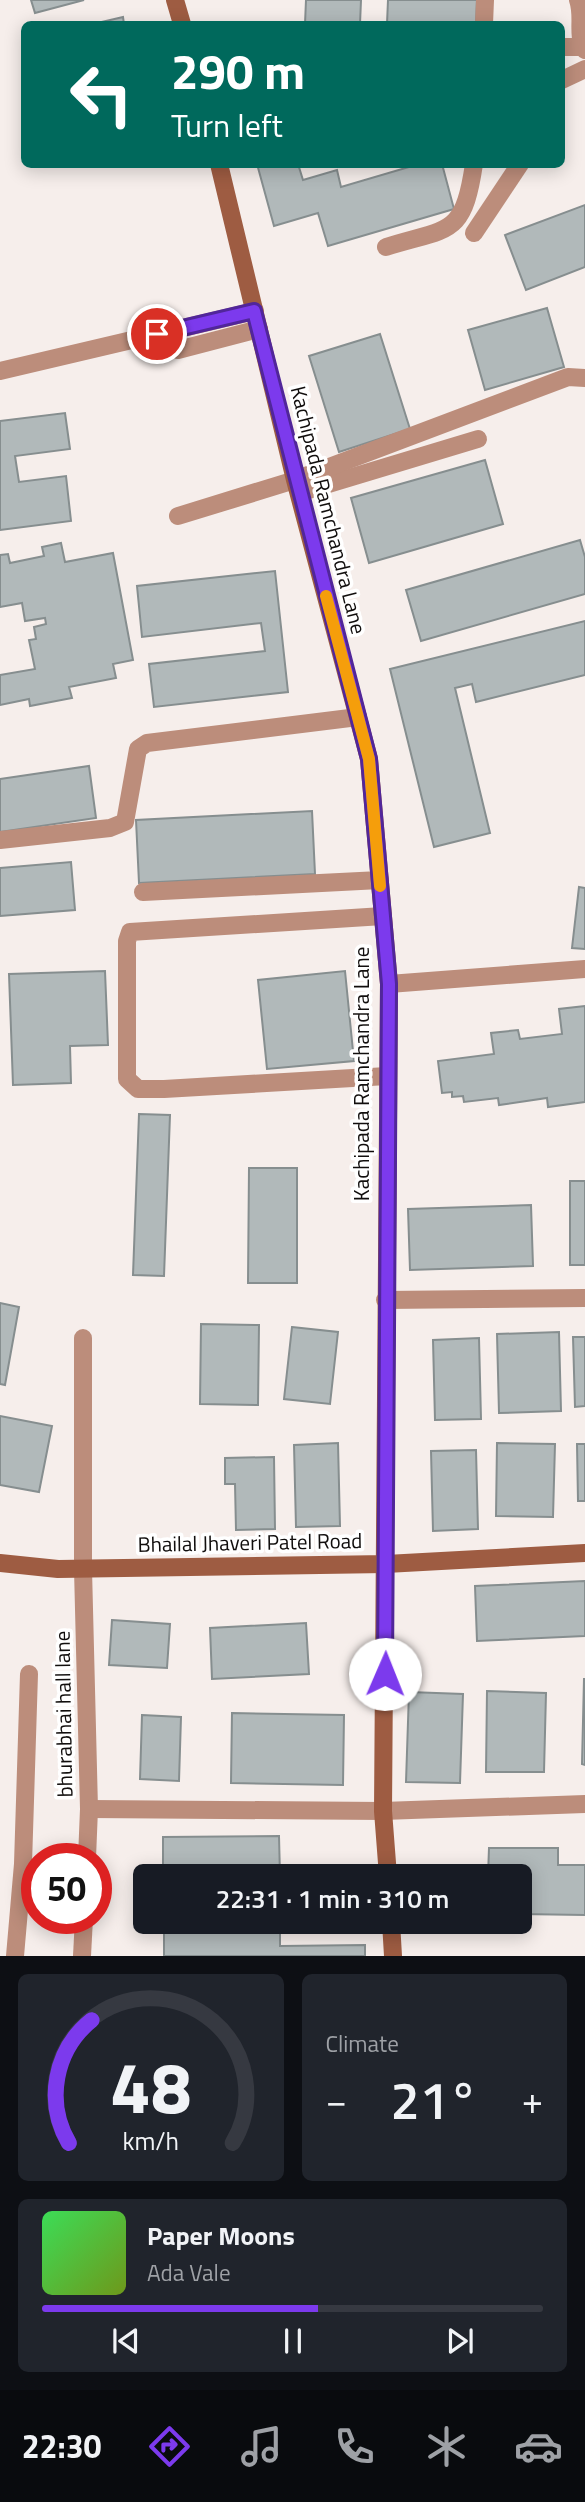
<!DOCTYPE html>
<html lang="en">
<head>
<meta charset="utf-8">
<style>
  body { margin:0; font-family:"Titillium Web",sans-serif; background:#20242c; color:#f1f3f6; height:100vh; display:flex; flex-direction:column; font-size:26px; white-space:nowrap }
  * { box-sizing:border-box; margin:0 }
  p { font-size:23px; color:#9ea1a6 }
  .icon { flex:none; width:38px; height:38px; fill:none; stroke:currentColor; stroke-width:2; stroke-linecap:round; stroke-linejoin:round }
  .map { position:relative; height:1956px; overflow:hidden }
  .side { display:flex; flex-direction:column; gap:18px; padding:18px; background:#0d0f14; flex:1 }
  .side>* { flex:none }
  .top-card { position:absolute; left:21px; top:21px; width:544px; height:147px; border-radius:10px; box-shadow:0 4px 18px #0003; background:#00695c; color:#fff; overflow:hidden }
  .speed { position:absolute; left:21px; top:1843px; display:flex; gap:14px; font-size:35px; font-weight:700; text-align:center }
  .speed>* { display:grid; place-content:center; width:91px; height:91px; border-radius:50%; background:#171b24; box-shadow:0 4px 18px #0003; line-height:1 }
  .speed .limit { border:10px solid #d22; background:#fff; color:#111 }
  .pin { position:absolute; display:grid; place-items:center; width:60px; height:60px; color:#fff; margin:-30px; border:4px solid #fff; border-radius:50%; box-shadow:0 2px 7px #0007 }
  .me { position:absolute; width:77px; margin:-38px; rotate:1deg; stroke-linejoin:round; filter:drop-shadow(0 0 5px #0008) }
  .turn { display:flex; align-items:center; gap:24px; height:147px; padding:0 35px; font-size:32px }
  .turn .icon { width:91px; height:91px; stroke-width:2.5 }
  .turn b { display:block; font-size:49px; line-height:60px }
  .big { font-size:52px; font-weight:600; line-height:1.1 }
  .side .card { flex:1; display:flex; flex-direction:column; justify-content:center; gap:10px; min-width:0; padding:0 24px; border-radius:10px; background:#20242c }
  .side .dial { align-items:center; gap:0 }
  .dial svg { height:182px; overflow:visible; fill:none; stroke:#363941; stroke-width:7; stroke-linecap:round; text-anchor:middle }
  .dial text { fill:#f1f3f6; stroke:none }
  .song { display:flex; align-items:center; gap:21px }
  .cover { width:84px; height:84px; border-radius:10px; background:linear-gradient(135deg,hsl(130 70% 55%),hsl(80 70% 35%)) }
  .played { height:7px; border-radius:4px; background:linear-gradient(90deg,#7c3aed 55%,#363941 55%) }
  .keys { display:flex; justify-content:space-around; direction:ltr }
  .heat { display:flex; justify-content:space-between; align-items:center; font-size:38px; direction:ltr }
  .side .tiles { flex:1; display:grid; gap:18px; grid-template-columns:1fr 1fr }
  .card:last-child { grid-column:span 2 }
  .trip { position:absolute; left:133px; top:1864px; width:399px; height:70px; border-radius:10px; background:#171b24; box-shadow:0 4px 18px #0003; font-weight:600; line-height:70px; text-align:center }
  .tabs { display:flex; height:112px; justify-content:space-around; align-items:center; background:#090b0e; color:#9ea1a6 }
  .tabs .icon { width:49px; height:49px }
  .tabs .selected { color:#7c3aed }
  .tabs b { font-size:32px; color:#f1f3f6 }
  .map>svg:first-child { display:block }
  .building { fill:#b1b9ba; stroke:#868e8f; stroke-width:2 }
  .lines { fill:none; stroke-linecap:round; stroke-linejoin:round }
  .street { stroke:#bc8d7b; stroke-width:18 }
  .secondary { stroke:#9e5c42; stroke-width:18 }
  .route-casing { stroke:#51269a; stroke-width:18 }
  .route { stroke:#7c3aed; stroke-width:12 }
  .slow { stroke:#f59e0b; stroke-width:12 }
  .labels { text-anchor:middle; stroke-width:7; stroke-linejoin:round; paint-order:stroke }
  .street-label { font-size:21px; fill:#110e0d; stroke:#fff }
</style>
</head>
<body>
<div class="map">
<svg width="585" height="1956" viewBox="0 0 585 1956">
  <rect width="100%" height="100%" fill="#f6eeeb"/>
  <g class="building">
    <path d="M31 0H84L35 13Z"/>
    <path d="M306 0H361L360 24H305Z"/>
    <path d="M388 0H477L476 24H387Z"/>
    <path d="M123 17 124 24H93Z"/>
    <path d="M257 164H298L303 180 337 170 341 187 419 164H442L454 209 328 246 318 213 274 226Z"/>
    <path d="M585 205V267L526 290 505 235Z"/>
    <path d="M547 308 564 367 485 390 468 330Z"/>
    <path d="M380 334 410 429 339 452 309 356Z"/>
    <path d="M65 413 70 449 15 456 19 482 66 476 71 521 0 530V421Z"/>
    <path d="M485 460 503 524 369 563 351 498Z"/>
    <path d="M580 540 585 557V594L421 641 406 590Z"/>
    <path d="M61 543 65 562 113 553 133 660 113 664 116 678 69 687 72 698 30 706 29 699 0 705V675L35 669 29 640 36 639 34 627 46 624 45 618 25 621 22 603 0 607V555L8 554 10 563 44 556 42 547Z"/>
    <path d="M275 571 288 692 154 707 149 664 265 651 261 623 142 637 137 586Z"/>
    <path d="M585 621V675L476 702 472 684 455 688 490 833 434 847 390 669Z"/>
    <path d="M89 766 96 818 0 832V779Z"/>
    <path d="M312 811 315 874 139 883 136 820Z"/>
    <path d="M71 862 75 910 0 916V868Z"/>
    <path d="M579 887 585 888V949L572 948Z"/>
    <path d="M105 971 108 1045 70 1046 71 1083 13 1085 9 974Z"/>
    <path d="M345 971 354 1061 267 1069 258 980Z"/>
    <path d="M585 1006V1102L548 1107 547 1098 499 1105 498 1098 464 1102 463 1096 452 1097V1092L442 1093 438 1061 494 1054 491 1033 518 1030 520 1039 562 1034 559 1009Z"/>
    <path d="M139 1114 170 1115 164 1276 133 1275Z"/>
    <path d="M249 1168H297V1283H248Z"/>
    <rect x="570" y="1181" width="15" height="84"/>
    <path d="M531 1205 533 1266 410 1270 408 1209Z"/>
    <path d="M0 1303 19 1307 5 1385 0 1384Z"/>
    <path d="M201 1324 259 1325 258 1405 200 1404Z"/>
    <path d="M292 1327 338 1332 330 1404 284 1399Z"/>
    <path d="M559 1332 561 1411 499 1413 497 1334Z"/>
    <path d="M573 1337H585V1406L575 1407Z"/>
    <path d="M479 1338 481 1419 435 1420 433 1340Z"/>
    <path d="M0 1416 52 1426 39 1492 0 1485Z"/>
    <path d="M338 1443 340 1526 296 1527 294 1445Z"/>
    <path d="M497 1443 555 1444 553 1517 496 1516Z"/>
    <path d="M577 1444H585V1501H578Z"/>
    <path d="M476 1450 478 1529 433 1531 431 1451Z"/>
    <path d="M274 1457 275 1529 236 1530 235 1484H225V1458Z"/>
    <path d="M585 1581V1636L477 1641 475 1586Z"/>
    <path d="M112 1620 170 1624 167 1668 109 1665Z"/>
    <path d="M306 1623 309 1674 212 1679 210 1628Z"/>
    <path d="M584 1679H585V1765L582 1764Z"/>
    <path d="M487 1691 546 1693 544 1772H486Z"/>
    <path d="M409 1692 463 1694 460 1783 406 1782Z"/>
    <path d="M232 1713 344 1715 343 1785 231 1783Z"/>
    <path d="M142 1715 181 1717 179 1781 140 1779Z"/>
    <path d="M279 1836 280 1876H163V1837Z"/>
    <path d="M489 1848H558V1865H585V1915L520 1914V1876H488Z"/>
    <path d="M164 1922H280V1946L365 1945V1956H164Z"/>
  </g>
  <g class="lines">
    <g class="street">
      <path d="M578 0C584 17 576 34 585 50"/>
      <path d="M484 24 485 0"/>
      <path d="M562 47H583"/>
      <path d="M562 80 585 69"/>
      <path d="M474 233 520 164"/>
      <path d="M386 247C450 227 463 237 474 164"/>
      <path d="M178 350 259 329"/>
      <path d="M0 371 255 311"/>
      <path d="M299 493 478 439"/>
      <path d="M178 516 295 480 568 377 585 378"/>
      <path d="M0 840 110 828 125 822 138 749 147 743 358 717"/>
      <path d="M143 892 380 880"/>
      <path d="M383 916 130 932 127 941V1079L138 1089H164L387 1076"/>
      <path d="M389 984 585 969"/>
      <path d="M385 1300 585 1298"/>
      <path d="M83 1338V1569L89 1809 87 1858"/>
      <path d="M89 1809 383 1811 585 1804"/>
      <path d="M15 1956 23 1864 29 1674"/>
      <path d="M82 1956 84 1918"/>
    </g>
    <g class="secondary">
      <path d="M175 0 182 24"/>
      <path d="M219 164 295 480 369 759 389 984 383 1811 388 1876"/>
      <path d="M0 1563 58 1569 386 1564 585 1553"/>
      <path d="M391 1922 393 1956"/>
    </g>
  </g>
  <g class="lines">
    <defs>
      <path id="route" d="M157 334 254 311 369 759 389 984 385 1674"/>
    </defs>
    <use href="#route" class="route-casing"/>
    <use href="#route" class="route"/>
    <path class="slow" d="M326 596 369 759 380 886"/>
  </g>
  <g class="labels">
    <g class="street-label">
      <text transform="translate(328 510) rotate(76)" y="7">Kachipada Ramchandra Lane</text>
      <text transform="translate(362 1074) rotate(-90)" y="7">Kachipada Ramchandra Lane</text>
      <text transform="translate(250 1543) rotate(-1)" y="7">Bhailal Jhaveri Patel Road</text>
      <text transform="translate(64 1714) rotate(-91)" y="7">bhurabhai hall lane</text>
    </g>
  </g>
</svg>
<div class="speed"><div class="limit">50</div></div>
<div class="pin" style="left:157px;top:334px;background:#d93025"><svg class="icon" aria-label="arrive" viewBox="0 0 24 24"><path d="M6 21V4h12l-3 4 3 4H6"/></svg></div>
<svg class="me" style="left:385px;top:1674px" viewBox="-20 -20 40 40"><circle r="19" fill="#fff"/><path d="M0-13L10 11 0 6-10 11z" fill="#7c3aed"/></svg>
<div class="trip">22:31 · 1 min · 310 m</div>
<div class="top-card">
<div class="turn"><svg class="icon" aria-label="left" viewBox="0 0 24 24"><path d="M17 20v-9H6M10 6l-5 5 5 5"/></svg><div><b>290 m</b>Turn left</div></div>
</div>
</div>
<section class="side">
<div class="tiles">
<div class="card dial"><svg viewBox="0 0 100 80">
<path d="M14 69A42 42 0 1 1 86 69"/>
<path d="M14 69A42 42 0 0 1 24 15" stroke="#7c3aed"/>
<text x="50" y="56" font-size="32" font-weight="700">48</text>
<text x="50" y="72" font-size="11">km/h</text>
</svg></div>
<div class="card"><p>Climate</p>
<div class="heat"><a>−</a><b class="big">21°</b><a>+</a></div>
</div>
<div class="card">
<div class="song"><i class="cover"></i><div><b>Paper Moons</b><p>Ada Vale</p></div></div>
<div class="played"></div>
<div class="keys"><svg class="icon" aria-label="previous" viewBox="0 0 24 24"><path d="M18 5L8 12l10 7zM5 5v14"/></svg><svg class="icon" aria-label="pause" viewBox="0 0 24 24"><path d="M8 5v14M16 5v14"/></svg><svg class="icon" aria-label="next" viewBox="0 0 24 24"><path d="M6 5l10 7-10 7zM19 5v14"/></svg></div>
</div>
</div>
</section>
<nav class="tabs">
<b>22:30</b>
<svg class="icon selected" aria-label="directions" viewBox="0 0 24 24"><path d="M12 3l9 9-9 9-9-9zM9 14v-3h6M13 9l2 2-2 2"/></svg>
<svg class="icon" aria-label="music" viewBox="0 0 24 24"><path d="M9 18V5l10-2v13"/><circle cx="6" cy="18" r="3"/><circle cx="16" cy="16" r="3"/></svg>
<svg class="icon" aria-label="phone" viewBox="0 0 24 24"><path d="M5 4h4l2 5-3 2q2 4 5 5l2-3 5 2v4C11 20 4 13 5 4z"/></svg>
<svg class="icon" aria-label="climate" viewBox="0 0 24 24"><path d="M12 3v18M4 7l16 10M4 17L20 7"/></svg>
<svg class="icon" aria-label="car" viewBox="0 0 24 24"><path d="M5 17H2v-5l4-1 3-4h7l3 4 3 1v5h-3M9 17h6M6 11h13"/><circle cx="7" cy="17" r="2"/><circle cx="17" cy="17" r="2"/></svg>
</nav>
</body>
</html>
